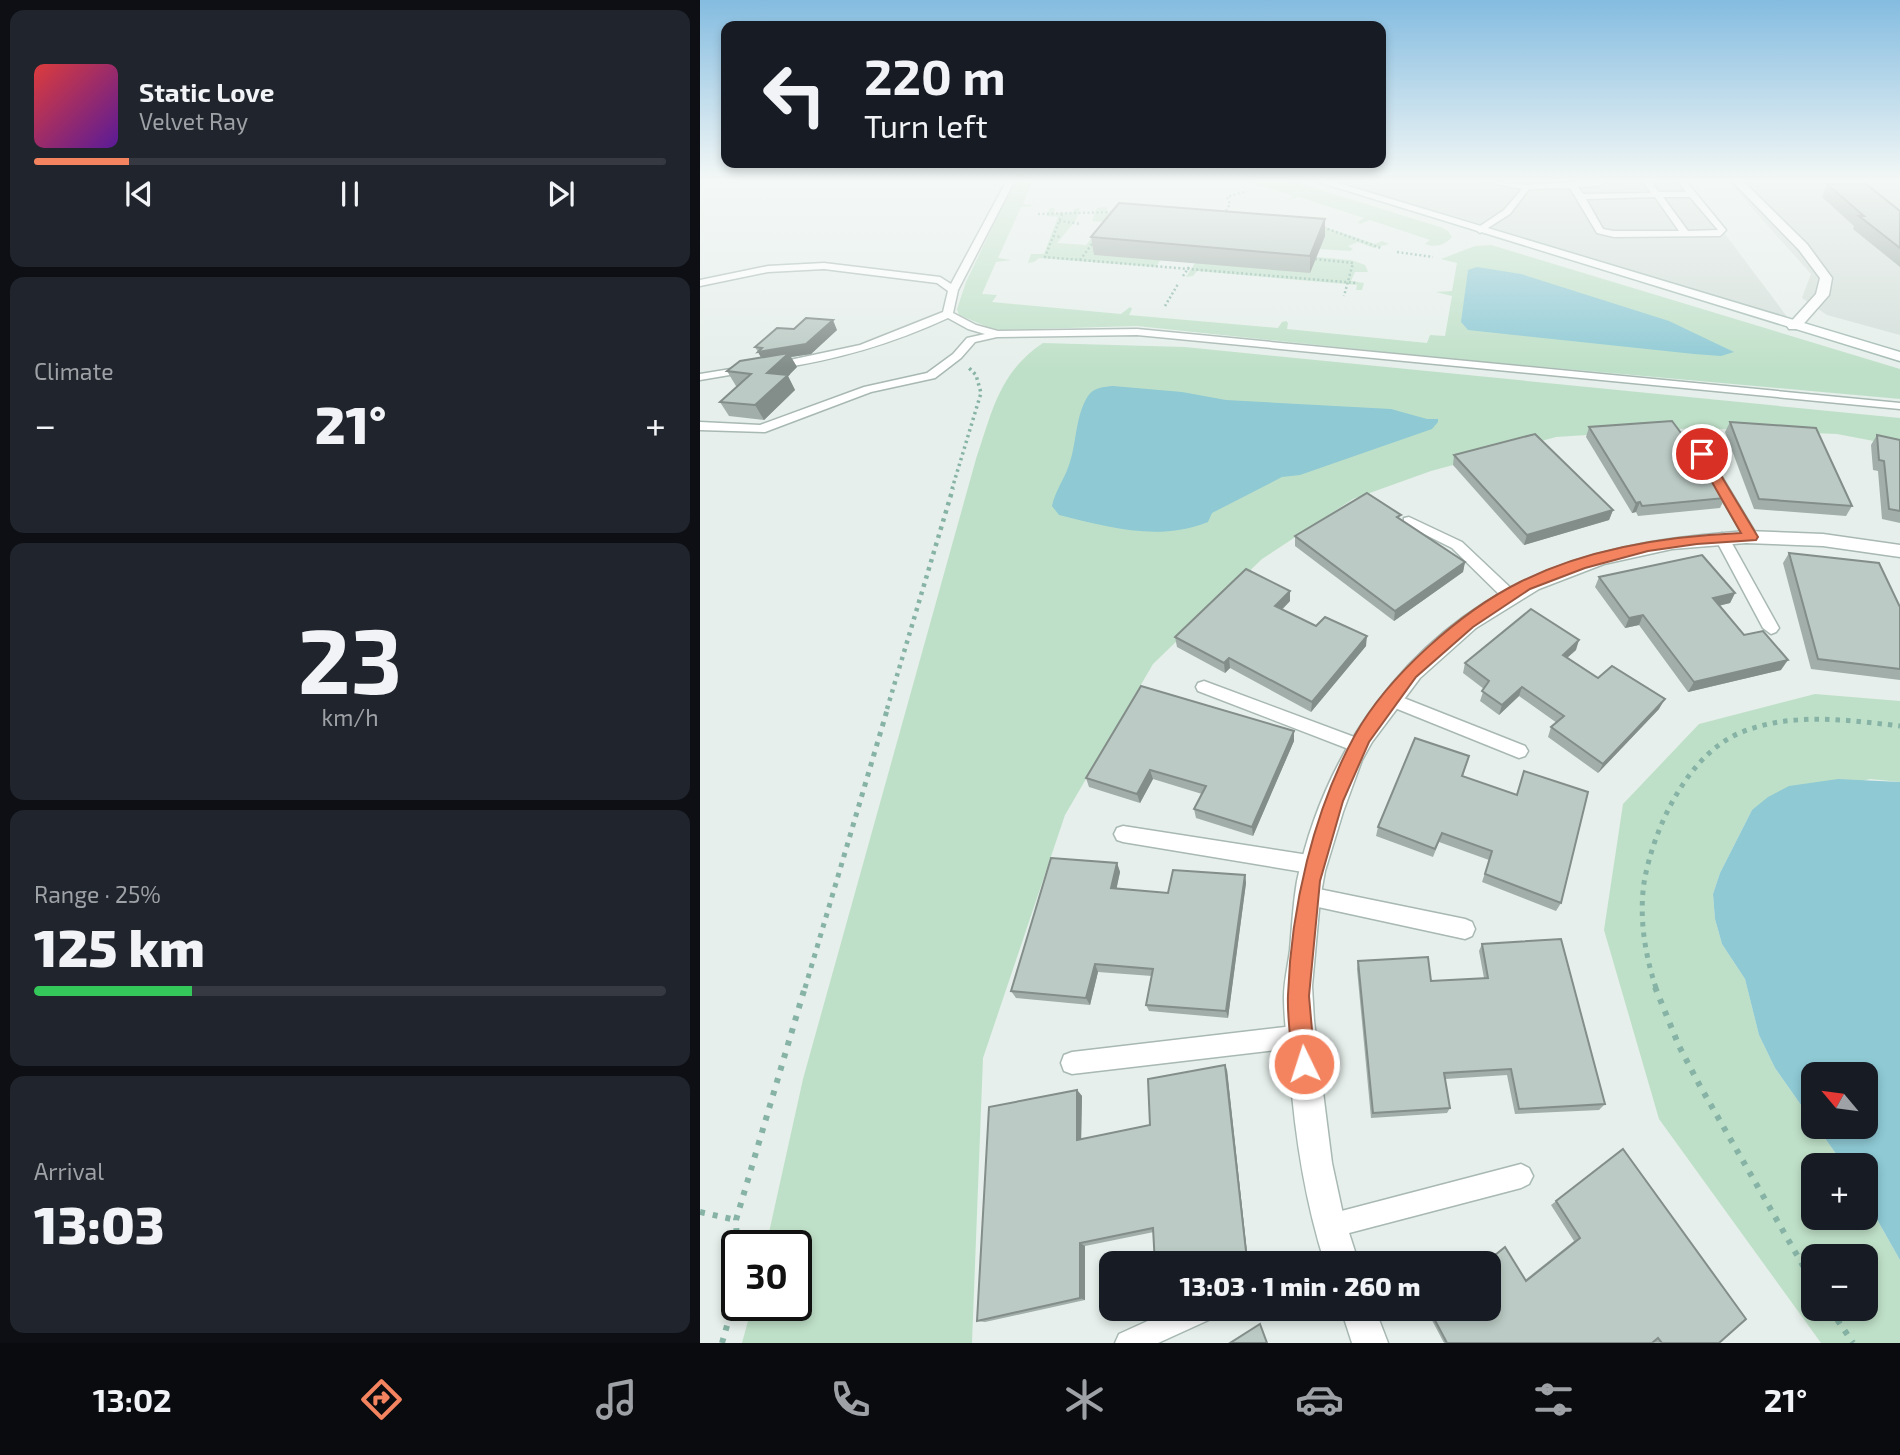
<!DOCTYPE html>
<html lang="en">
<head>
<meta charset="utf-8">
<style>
  body { margin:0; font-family:"Exo 2",sans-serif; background:#20242c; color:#f1f3f6; height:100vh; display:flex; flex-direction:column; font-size:26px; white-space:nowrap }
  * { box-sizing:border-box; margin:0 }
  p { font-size:23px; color:#9ea1a6 }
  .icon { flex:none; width:38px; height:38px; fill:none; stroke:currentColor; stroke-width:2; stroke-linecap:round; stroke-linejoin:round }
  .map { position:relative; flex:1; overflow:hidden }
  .sheet { display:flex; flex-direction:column; gap:10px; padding:10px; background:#0d0f14; width:700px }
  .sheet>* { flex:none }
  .banner { position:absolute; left:21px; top:21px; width:665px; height:147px; border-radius:14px; box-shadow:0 4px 10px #0003; background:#171b24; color:#f1f3f6; overflow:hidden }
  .needle { width:46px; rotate:299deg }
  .fabs { position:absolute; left:1101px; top:1062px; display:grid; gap:14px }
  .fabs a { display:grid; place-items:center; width:77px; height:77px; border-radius:14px; background:#171b24; box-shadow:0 4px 10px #0003; font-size:35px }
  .speed { position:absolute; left:21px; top:1230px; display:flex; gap:14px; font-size:35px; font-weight:700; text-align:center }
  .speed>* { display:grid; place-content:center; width:91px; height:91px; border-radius:50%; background:#171b24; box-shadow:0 4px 10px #0003; line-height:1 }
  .speed .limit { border:4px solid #111; border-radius:10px; background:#fff; color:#111 }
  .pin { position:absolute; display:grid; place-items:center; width:60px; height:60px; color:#fff; margin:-30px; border:4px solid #fff; border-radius:50%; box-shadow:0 2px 7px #0007 }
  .me { position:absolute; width:77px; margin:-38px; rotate:356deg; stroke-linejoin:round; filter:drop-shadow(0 0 5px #0008) }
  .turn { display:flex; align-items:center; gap:24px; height:147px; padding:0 28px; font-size:32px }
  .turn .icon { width:91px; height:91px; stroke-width:2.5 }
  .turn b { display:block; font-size:49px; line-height:60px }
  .big { font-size:52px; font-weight:800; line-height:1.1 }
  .sheet .tile { flex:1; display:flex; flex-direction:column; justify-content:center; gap:10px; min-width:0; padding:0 24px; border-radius:14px; background:#20242c }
  .sheet .dial { align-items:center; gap:0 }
  .dial b { font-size:91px; line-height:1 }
  .song { display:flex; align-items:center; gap:21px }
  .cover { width:84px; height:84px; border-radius:10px; background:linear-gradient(135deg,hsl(0 70% 55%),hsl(270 70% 35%)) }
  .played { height:7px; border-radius:4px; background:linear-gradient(90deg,#f4845f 15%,#363941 15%) }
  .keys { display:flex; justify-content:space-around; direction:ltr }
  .heat { display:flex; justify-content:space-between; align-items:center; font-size:38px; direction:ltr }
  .charge { height:10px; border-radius:5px; background:linear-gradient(90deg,#34c759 25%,#363941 0) }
  .trip { position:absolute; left:399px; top:1251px; width:402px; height:70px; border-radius:14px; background:#171b24; box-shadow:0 4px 10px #0003; font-weight:800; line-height:70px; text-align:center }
  .tab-bar { display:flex; height:112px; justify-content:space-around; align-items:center; background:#090b0e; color:#9ea1a6 }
  .tab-bar .icon { width:49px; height:49px }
  .tab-bar .on { color:#f4845f }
  .tab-bar b { font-size:32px; color:#f1f3f6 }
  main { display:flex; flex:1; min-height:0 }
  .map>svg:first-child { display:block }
  .built { fill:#d4dfda }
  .green { fill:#bfe0c8; fill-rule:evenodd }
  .water { fill:#8ec9d4 }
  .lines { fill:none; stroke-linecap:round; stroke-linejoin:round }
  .lane-casing { stroke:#a8b8b2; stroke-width:3 }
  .street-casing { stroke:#a8b8b2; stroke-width:3 }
  .secondary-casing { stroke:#a4bbb3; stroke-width:3 }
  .path-far4 { stroke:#86b3a5; stroke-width:2.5; stroke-dasharray:2 2.5; stroke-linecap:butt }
  .path-far3 { stroke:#86b3a5; stroke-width:3.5; stroke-dasharray:2.5 3.5; stroke-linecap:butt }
  .path-far2 { stroke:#86b3a5; stroke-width:4.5; stroke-dasharray:3.5 5; stroke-linecap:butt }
  .path-far1 { stroke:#86b3a5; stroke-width:5; stroke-dasharray:4.5 6; stroke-linecap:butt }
  .path { stroke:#86b3a5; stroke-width:6; stroke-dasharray:5 8; stroke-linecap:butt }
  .lane { fill:#fff; fill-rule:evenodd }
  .street { fill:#fff; fill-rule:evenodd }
  .secondary { fill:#fff; fill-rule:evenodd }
  .wall { fill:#a1aea9 }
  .shaded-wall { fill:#838d89 }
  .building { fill:#bbcac4; stroke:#838d89; stroke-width:2 }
  .route { fill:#f4845f; stroke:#9f563e; stroke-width:2 }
</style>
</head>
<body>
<main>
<section class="sheet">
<div class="tile">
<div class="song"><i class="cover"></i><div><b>Static Love</b><p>Velvet Ray</p></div></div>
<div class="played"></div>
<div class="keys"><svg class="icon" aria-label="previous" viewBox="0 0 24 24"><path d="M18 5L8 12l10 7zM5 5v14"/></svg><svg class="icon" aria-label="pause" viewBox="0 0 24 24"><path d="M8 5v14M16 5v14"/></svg><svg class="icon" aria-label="next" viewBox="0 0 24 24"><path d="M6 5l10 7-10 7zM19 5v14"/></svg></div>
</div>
<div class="tile"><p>Climate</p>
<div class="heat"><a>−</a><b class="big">21°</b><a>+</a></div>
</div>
<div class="tile dial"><b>23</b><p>km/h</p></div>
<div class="tile"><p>Range · 25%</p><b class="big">125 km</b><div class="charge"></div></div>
<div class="tile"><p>Arrival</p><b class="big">13:03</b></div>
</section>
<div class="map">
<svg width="1200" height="1343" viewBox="0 0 1200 1343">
  <rect width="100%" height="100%" fill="#e6efeb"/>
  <g class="built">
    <path d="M617 180H980L1022 230 1094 326Z"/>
    <path d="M1027 180H1200V335L1127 315 1102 298 1111 274Z"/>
  </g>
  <g class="green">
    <path d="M315 180H333L323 204 335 206 321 207 298 258 311 260 296 262 282 294 297 295 292 302 421 314 430 307 432 309 429 315 578 328 582 322 586 321 588 323 587 329 727 343 730 335 745 336 752 296 736 292 752 291 757 263 741 259 775 246 791 245 1200 369V399L742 358 437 326 302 330 290 328 259 315 257 309 266 282Z"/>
    <path d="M544 180H588L740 227 748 231 752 237C745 245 735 248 725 244L730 240 670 220 660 224 658 222 664 218 599 197 587 200 593 196Z"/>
    <path d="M406 207 408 212 427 211 395 255 460 260 456 267 339 258 334 262 328 263 331 254H344L358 217 346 216 350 208H355L354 213H373L374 209 380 208 376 220 357 243 386 245 405 222 392 221 397 208Z"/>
    <path d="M616 224 675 244 682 241 689 244 674 248 658 242 648 246 653 249 650 251 620 249Z"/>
    <path d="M616 257 651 260 665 265 668 272H655L651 281 664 283 662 290H656L657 285 497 271 493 276 486 277 495 263Z"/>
    <path d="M343 343 485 347 1200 418V446L1137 434 995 428 856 437 731 471 653 499 562 559 453 664 365 815 283 1058 272 1343H42L52 1306H96V1246H66L103 1079 276 459C292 412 299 372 343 343Z"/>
    <path d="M1115 694 1200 701V782L1170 779 1052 810 1020 873 1013 894 1015 919 1022 944 1045 979 1059 1035 1075 1068 1113 1122V1127H1117L1144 1165 1113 1166V1218H1166V1200L1200 1260V1343H1121L959 1119 904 930 923 804 999 724ZM1113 1256H1166V1309H1113Z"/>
  </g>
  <g class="water">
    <path d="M777 267 821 274 969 321 1034 352 1021 356 994 354 768 330 761 322 768 270Z"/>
    <path d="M413 386 482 392 526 400 691 409 727 419H738V422L732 429 600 475 582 477 512 513 508 522C458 542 409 527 359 515L352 506C355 491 364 480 369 465 377 443 375 416 388 396 394 387 404 387 413 386Z"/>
    <path d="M1138 779 1200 782V1260L1166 1200V1166L1144 1165 1117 1127H1166V1074H1113V1122L1075 1068 1059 1035 1045 979 1022 944 1015 919 1013 894 1020 873 1052 810 1068 797 1089 786Z"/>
  </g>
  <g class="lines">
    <defs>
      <g id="lane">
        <path d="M0 180H6L0 184Z"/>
        <path d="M307 180H315L258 290 253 313 276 325 298 331 437 329 1200 403V409L437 335 297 337 275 342 261 358 235 378 171 392 65 432 0 430V422L60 425 164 387 227 373 253 354 267 338 285 334 268 329 248 318C192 344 136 360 75 369L71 368V364L160 345 243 312 248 291 237 283 124 269 68 272 0 286V280L68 266 124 263 240 277 251 284Z"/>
        <path d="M778 180 827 185 909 180 899 186 878 187 883 194 951 193 942 180H950L959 192H986L977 180H985L1026 230 1020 236 914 237 897 233 870 188 829 189 810 214 780 233 776 230 777 228 804 210 822 189ZM955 197 979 231H914L903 229 886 199ZM963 197H990L1018 230 988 231Z"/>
        <path d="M49 366 54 369 53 371 0 380V374Z"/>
        <path d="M1002 450 1008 454 1058 537 1056 540 1051 542 1044 537 996 454Z"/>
        <path d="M709 517 762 542 815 592 817 596 815 600H805L752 548 704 524V518Z"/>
        <path d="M1022 533 1029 538 1079 628 1076 632 1071 634 1063 628 1015 538Z"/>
        <path d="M504 681 665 741 667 746 665 751 659 753 498 691 496 687 498 683Z"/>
        <path d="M691 693 825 746 828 751 825 756 819 758 685 704 683 699 685 694Z"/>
        <path d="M423 826 615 856 622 859 624 865 622 871 615 874 423 842 417 840 414 834 417 828Z"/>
        <path d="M609 887 765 919 772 922 775 929 772 936 765 939 609 905 602 902 599 896 602 890Z"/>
        <path d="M602 1025 610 1028 613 1036 610 1044 602 1047 372 1074 364 1071 361 1063 364 1055 372 1052Z"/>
        <path d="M821 1164 829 1168 833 1176 829 1184 821 1188 630 1238 621 1235 618 1226 621 1217 630 1214Z"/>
        <path d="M474 1309H517L513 1318 458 1343H415L419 1334Z"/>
      </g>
      <g id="street">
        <path d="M1031 180H1042L1107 244 1132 278 1129 295 1099 329H1089L1087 326 1116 294 1120 278 1099 250Z"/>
        <path d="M1046 531 1123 534 1200 545V557L1123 546 1046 543 972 549 904 564 839 589 776 628 720 678 672 742 662 760 643 812 625 871 620 899 612 986 614 1021 632 1163 643 1214 659 1264H625C605 1201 595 1137 590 1071 588 1047 584 1022 584 997 584 981 588 966 590 950 592 927 593 904 597 881 624 752 705 637 826 580 896 547 970 537 1046 531Z"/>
        <path d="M641 1309H675L688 1343H652Z"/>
      </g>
      <path id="secondary" d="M612 180H628L1200 352V361Z"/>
    </defs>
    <use href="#lane" class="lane-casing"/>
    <use href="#street" class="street-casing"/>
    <use href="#secondary" class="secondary-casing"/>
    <g class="path-far4">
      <path d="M526 211 530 204 527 197 547 191"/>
      <path d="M338 214 414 212"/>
      <path d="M362 214 345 257 657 283"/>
      <path d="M359 221 381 224"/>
      <path d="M619 226 681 248"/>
      <path d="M353 236 362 237"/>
      <path d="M697 252 733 257"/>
      <path d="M615 259 653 263 644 296"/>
      <path d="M380 260 395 240"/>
      <path d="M483 276 489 267"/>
      <path d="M465 306 478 284"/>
    </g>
    <path class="path-far3" d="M252 489 281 393 276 375 268 367"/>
    <path class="path-far2" d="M187 709 253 488"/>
    <g class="path-far1">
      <path d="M105 988 188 707"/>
      <path d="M956 988C945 955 939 918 944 883 953 829 988 753 1042 732 1092 712 1148 720 1200 726"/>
    </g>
    <g class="path">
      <path d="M955 987 979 1046 1000 1086 1113 1283"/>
      <path d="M0 1212 36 1220"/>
      <path d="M37 1246 36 1220 105 987"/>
      <path d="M1130 1309 1153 1343"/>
      <path d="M22 1343 37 1291"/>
    </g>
    <use href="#lane" class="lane"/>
    <use href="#street" class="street"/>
    <use href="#secondary" class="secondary"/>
  </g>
  <g class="wall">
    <path d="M1127 184 1200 211V267L1153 229 1154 226 1122 197Z"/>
    <path d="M625 236 610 273 394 255 391 237Z"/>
    <path d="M94 329 137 330 111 354 91 357 97 367 88 376 95 390 64 420 29 416 20 402 37 386H36L27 371 61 357 55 347Z"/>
    <path d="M1030 422 1152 506 1146 516 1054 509 1025 432Z"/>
    <path d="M889 427 990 445 988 449 1025 498 1020 508 938 516 936 512 932 513 886 437Z"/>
    <path d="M1177 435 1200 440V523L1182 519 1178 471 1173 470 1171 445Z"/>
    <path d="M754 455 913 510 909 520 824 545 753 465Z"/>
    <path d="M700 519 765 562 763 572 694 621 595 546V536Z"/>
    <path d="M1089 553 1200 607V680L1111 669 1083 563Z"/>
    <path d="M899 577 1035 593 1030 603 1019 606 1044 635 1081 670 988 692 939 625 925 628 895 587Z"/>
    <path d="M590 601 582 610 616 626 666 646 611 712 530 668 525 673 477 647 475 637Z"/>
    <path d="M876 650 867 658 898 678 959 709 898 773 848 737 851 727 857 723 819 696 799 715 780 701 784 689 763 673 765 663Z"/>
    <path d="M594 731V741L553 836 496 818 494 809 502 794 453 779 440 803 389 787 386 778Z"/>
    <path d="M769 756 763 776 816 795 824 771 861 903 856 911 782 882 789 860 739 842 733 857 676 836 678 827Z"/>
    <path d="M417 863 420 872 416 889 468 893 545 875 546 883 528 1018 449 1011 446 1005 452 976 398 972 390 1005 316 998 311 991Z"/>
    <path d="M782 944 905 1104 899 1110 815 1114 807 1075 745 1079 750 1108 747 1113 671 1118 657 969 658 961 731 981 784 978 779 951Z"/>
    <path d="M527 1070 548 1262 543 1264H455L454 1232 385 1246V1300L285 1322 277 1321 377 1090 382 1096 381 1139 450 1125Z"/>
    <path d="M917 1154 1019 1343H744L726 1309H789V1264H783L805 1247 825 1280 874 1241 851 1205Z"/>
  </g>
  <g class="shaded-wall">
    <path d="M625 219V236L610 273V256Z"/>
    <path d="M133 320 137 330 111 354 91 357 97 367 88 376 95 390 64 420 55 405 63 361 58 352Z"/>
    <path d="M940 502 936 512 932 513 936 503Z"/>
    <path d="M913 510 909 520 824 545 827 535Z"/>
    <path d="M765 562 763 572 694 621 695 611Z"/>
    <path d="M590 591V601L575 616V606Z"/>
    <path d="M1035 593 1030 603 1008 608 1013 598Z"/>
    <path d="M943 615 939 625 925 628 929 618Z"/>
    <path d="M667 636 666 646 611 712 612 702Z"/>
    <path d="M879 640 876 650 859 665 863 655Z"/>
    <path d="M529 658 530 668 525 673 524 663Z"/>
    <path d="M1088 660 1081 670 988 692 994 682Z"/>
    <path d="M822 687 819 696 799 715 802 705Z"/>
    <path d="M965 699 959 709 898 773 903 764Z"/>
    <path d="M594 731V741L553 836 552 827Z"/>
    <path d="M450 770 453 779 440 803 437 794Z"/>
    <path d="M417 863 420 872 415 896 411 888Z"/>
    <path d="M545 875 546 883 528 1018 526 1011Z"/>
    <path d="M395 964 398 972 390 1005 386 998Z"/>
    <path d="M525 1065 527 1070 548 1262 547 1260Z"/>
    <path d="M377 1090 382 1096 381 1145 377 1140Z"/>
    <path d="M380 1243 385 1246V1300L380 1298Z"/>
  </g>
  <g class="building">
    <path d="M1127 184H1166L1200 211V248L1159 216H1164Z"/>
    <path d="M419 203 625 219 610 256 391 237Z"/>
    <path d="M106 318 133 320 106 344 58 352 62 348 55 347 77 328 94 329Z"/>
    <path d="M89 353 67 373 88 375 55 405 20 402 51 374 27 371 40 361Z"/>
    <path d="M972 421 990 445H985L1025 498 942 506 940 502 936 503 889 427Z"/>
    <path d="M1030 422 1116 428 1152 506 1059 499Z"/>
    <path d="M835 434 913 510 827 535 754 455Z"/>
    <path d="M1177 435 1200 440V511L1189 509 1184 461 1179 460Z"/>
    <path d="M667 493 701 515 697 517 765 562 695 611 595 536Z"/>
    <path d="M1089 553 1179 563 1200 607V669L1118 659Z"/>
    <path d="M1002 555 1035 593 1013 598 1044 635 1063 631 1088 660 994 682 943 615 929 618 899 577Z"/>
    <path d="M546 569 590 591 575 606 616 626 625 617 667 636 612 702 529 658 524 663 475 637Z"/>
    <path d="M831 609 879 640 863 655 898 678 912 666 965 699 903 764 851 727 864 716 822 687 802 705 782 691 789 681 765 663Z"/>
    <path d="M441 686 594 731 552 827 494 809 506 786 450 770 437 794 386 778Z"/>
    <path d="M715 738 769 756 762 776 817 795 824 771 888 792 861 903 785 874 792 851 742 833 735 849 678 827Z"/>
    <path d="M351 858 417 863 411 888 468 893 473 870 545 875 526 1011 446 1005 453 969 395 964 386 998 311 991Z"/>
    <path d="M861 939 905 1104 819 1109 811 1069 744 1073 750 1108 673 1113 658 961 728 957 731 981 788 978 782 944Z"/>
    <path d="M525 1065 547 1260 530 1264H455L453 1228 380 1243V1298L277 1321 289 1107 377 1090V1140L450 1125 448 1079Z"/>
    <path d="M923 1149 1046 1319 1019 1343H962L958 1338 952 1343H747L729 1309H789V1264H784L805 1247 826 1281 880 1238 856 1201Z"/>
    <path d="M560 1324 567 1343H530Z"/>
  </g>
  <linearGradient id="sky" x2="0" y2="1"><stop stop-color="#84bce0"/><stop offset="0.49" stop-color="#f4f8f6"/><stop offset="1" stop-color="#f4f8f6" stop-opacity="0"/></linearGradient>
  <rect width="1200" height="368" fill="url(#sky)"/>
  <path class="route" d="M1002 451 1008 454 1058 537 1056 540 997 544 948 551 885 568 830 589 773 627 716 677 669 742 643 801 620 881 609 996 615 1064 612 1072 604 1075 596 1072 593 1064C591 1041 587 1018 588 995 591 908 613 812 655 735 688 676 760 612 820 582 888 548 967 536 1041 533L996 454Z"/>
</svg>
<div class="fabs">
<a><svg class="needle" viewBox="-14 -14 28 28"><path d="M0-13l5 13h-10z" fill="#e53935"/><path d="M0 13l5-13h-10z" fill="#9ea1a6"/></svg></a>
<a>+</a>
<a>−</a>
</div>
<div class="speed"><div class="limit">30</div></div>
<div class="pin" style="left:1002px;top:454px;background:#d93025"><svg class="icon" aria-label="arrive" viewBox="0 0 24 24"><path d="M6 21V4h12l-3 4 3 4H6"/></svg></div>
<svg class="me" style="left:604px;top:1064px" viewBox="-20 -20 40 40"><circle r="17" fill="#f4845f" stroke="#fff" stroke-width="3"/><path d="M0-11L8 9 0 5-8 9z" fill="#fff"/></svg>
<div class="trip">13:03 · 1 min · 260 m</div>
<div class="banner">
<div class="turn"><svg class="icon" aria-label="left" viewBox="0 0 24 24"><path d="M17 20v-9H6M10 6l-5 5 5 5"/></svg><div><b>220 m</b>Turn left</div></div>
</div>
</div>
</main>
<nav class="tab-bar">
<b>13:02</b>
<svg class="icon on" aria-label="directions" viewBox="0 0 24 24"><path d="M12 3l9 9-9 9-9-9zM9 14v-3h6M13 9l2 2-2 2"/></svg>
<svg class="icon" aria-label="music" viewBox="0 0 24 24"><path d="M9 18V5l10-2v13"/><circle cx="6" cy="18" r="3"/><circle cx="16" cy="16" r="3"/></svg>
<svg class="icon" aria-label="phone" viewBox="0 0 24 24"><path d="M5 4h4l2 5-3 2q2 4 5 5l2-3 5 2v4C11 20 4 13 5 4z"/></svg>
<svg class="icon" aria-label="climate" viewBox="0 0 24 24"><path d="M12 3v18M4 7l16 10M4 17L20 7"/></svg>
<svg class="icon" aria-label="car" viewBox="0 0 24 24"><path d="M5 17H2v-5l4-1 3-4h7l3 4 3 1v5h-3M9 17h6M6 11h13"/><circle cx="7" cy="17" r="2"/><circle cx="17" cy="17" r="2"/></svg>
<svg class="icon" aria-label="filters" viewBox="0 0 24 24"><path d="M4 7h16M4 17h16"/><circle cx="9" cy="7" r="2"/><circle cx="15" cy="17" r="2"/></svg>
<b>21°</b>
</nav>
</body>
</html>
